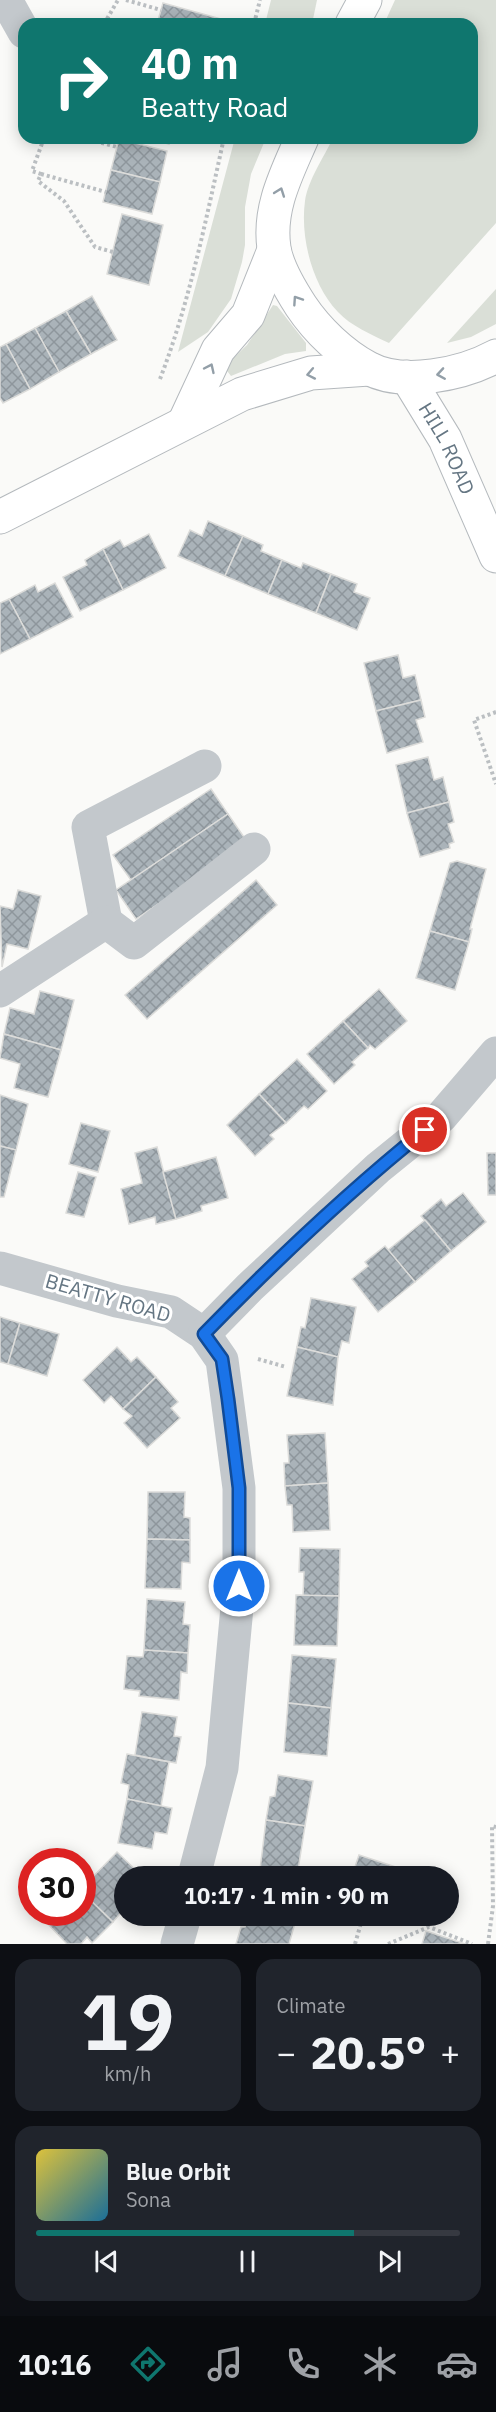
<!DOCTYPE html>
<html lang="en">
<head>
<meta charset="utf-8">
<style>
  body { margin:0; font-family:"IBM Plex Sans",sans-serif; background:#20242c; color:#f1f3f6; height:100vh; display:flex; flex-direction:column; font-size:22px; white-space:nowrap }
  * { box-sizing:border-box; margin:0 }
  p { font-size:20px; color:#9ea1a6 }
  .icon { flex:none; width:33px; height:33px; fill:none; stroke:currentColor; stroke-width:2; stroke-linecap:round; stroke-linejoin:round }
  .map { position:relative; height:1944px; overflow:hidden }
  .side { display:flex; flex-direction:column; gap:15px; padding:15px; background:#0d0f14; flex:1 }
  .side>* { flex:none }
  .top-card { position:absolute; left:18px; top:18px; width:460px; height:126px; border-radius:18px; box-shadow:0 3px 15px #0003; background:#0f766e; color:#fff; overflow:hidden }
  .speed { position:absolute; left:18px; top:1848px; display:flex; gap:12px; font-size:30px; font-weight:700; text-align:center }
  .speed>* { display:grid; place-content:center; width:78px; height:78px; border-radius:50%; background:#171b24; box-shadow:0 3px 15px #0003; line-height:1 }
  .speed .limit { border:9px solid #d22; background:#fff; color:#111 }
  .pin { position:absolute; display:grid; place-items:center; width:51px; height:51px; color:#fff; margin:-26px; border:3px solid #fff; border-radius:50%; box-shadow:0 2px 6px #0007 }
  .me { position:absolute; width:66px; margin:-33px; rotate:0deg; stroke-linejoin:round; filter:drop-shadow(0 0 4px #0008) }
  .turn { display:flex; align-items:center; gap:21px; height:126px; padding:0 24px; font-size:27px }
  .turn .icon { width:78px; height:78px; stroke-width:2.5 }
  .turn b { display:block; font-size:42px; line-height:51px }
  .big { font-size:45px; font-weight:800; line-height:1.1 }
  .side .widget { flex:1; display:flex; flex-direction:column; justify-content:center; gap:9px; min-width:0; padding:0 21px; border-radius:18px; background:#20242c }
  .side .dial { align-items:center; gap:0 }
  .dial b { font-size:78px; line-height:1 }
  .song { display:flex; align-items:center; gap:18px }
  .cover { width:72px; height:72px; border-radius:9px; background:linear-gradient(135deg,hsl(50 70% 55%),hsl(200 70% 35%)) }
  .played { height:6px; border-radius:3px; background:linear-gradient(90deg,#0f766e 75%,#363941 75%) }
  .keys { display:flex; justify-content:space-around; direction:ltr }
  .heat { display:flex; justify-content:space-between; align-items:center; font-size:33px; direction:ltr }
  .side .tiles { flex:1; display:grid; gap:15px; grid-template-columns:1fr 1fr }
  .widget:last-child { grid-column:span 2 }
  .trip { position:absolute; left:114px; top:1866px; width:345px; height:60px; border-radius:30px; background:#171b24; box-shadow:0 3px 15px #0003; font-weight:800; line-height:60px; text-align:center }
  .menu { display:flex; height:96px; justify-content:space-around; align-items:center; background:#090b0e; color:#9ea1a6 }
  .menu .icon { width:42px; height:42px }
  .menu .selected { color:#0f766e }
  .menu b { font-size:27px; color:#f1f3f6 }
  .map>svg:first-child { display:block }
  .grass { fill:#dadfd7 }
  .building { fill:url(#building-cross-hatch); stroke:#dcdcda; stroke-width:1.5 }
  .lines { fill:none; stroke-linecap:round; stroke-linejoin:round }
  .major-casing { stroke:#b5babe; stroke-width:35 }
  .highway-casing { stroke:#b4b9bd; stroke-width:35 }
  .path { stroke:#bbbfc2; stroke-width:4; stroke-dasharray:3 3; stroke-linecap:butt }
  .minor { stroke:#c3c8cc; stroke-width:33 }
  .major { stroke:#fff; stroke-width:33 }
  .highway { stroke:#fff; stroke-width:33 }
  .oneway { stroke:#939fa8 }
  .route-casing { stroke:#114b97; stroke-width:15 }
  .route { stroke:#1a73e8; stroke-width:10 }
  .labels { text-anchor:middle; stroke-width:6; stroke-linejoin:round; paint-order:stroke }
  .street-label { font-size:20px; fill:#657683; stroke:#fff }
</style>
</head>
<body>
<div class="map">
<svg width="496" height="1944" viewBox="0 0 496 1944">
  <defs>
    <pattern id="building-cross-hatch" width="8" height="8" patternUnits="userSpaceOnUse" patternTransform="scale(1.5)"><rect width="8" height="8" fill="#aab3b9"/><path d="M0 0l8 8M0 8l8-8" fill="none" stroke="#8e969c"/></pattern>
  </defs>
  <rect width="100%" height="100%" fill="#fafaf8"/>
  <g class="grass">
    <path d="M271 0H317L312 24H265Z"/>
    <path d="M395 0H496V223L389 343C372 335 351 326 338 312 312 285 300 237 305 201 308 180 324 157 333 138H472V24H384Z"/>
    <path d="M235 138H266L251 174 245 207V245L242 262 231 299 208 332 178 352Z"/>
    <path d="M496 289V324L471 337 447 343Z"/>
    <path d="M273 305 277 306 306 343V351L285 354 231 376 224 367 247 345Z"/>
  </g>
  <g class="building">
    <path d="M163 3 221 19 220 24H157Z"/>
    <path d="M147 138H170L169 144Z"/>
    <path d="M119 139 167 151 160 182 111 170Z"/>
    <path d="M111 170 160 182 152 214 103 202Z"/>
    <path d="M122 214 163 225 149 285 107 274Z"/>
    <path d="M92 296 117 340 91 354 66 311Z"/>
    <path d="M66 311 91 354 59 372 35 328Z"/>
    <path d="M35 328 59 372 30 389 6 344Z"/>
    <path d="M6 344 30 389 3 403 0 398V347Z"/>
    <path d="M208 521 243 536 225 576 178 556 190 530 202 536Z"/>
    <path d="M149 534 166 568 123 590 103 549 120 540 124 547Z"/>
    <path d="M243 536 263 545 261 551 282 560 268 594 225 576Z"/>
    <path d="M103 549 123 590 80 611 63 577 87 565 85 560Z"/>
    <path d="M282 560 301 568 303 563 331 574 316 613 268 594Z"/>
    <path d="M331 574 357 584 354 592 370 598 357 630 316 613Z"/>
    <path d="M55 583 73 617 30 639 9 599 35 585 38 592Z"/>
    <path d="M9 599 30 639 0 654V603Z"/>
    <path d="M398 655 403 678 415 675 421 700 376 711 364 663Z"/>
    <path d="M421 700 425 717 416 720 423 742 387 753 376 711Z"/>
    <path d="M428 757 434 780 443 777 449 802 407 813 396 765Z"/>
    <path d="M211 789 228 814 131 880 113 855Z"/>
    <path d="M449 802 454 822 448 824 454 842 449 844 450 848 420 857 407 813Z"/>
    <path d="M228 814 248 843 136 919 116 890Z"/>
    <path d="M457 861 486 869 470 929H472L469 942 430 931 450 863Z"/>
    <path d="M256 880 277 905 147 1019 125 995Z"/>
    <path d="M18 890 41 896 28 949 7 944 2 967 0 906 13 909Z"/>
    <path d="M430 931 469 942 455 990 416 978Z"/>
    <path d="M379 989 407 1021 375 1049 370 1045 368 1048 343 1021Z"/>
    <path d="M40 991 74 1000 61 1050 4 1034 10 1008 34 1014Z"/>
    <path d="M343 1021 368 1048 352 1062 355 1065 334 1084 307 1054Z"/>
    <path d="M4 1034 61 1050 48 1097 14 1088 20 1064 0 1058Z"/>
    <path d="M297 1059 327 1091 308 1109 304 1106 286 1123 259 1094Z"/>
    <path d="M259 1094 286 1123 270 1135 274 1139 255 1156 227 1125Z"/>
    <path d="M0 1095 28 1104 16 1150 0 1146Z"/>
    <path d="M81 1123 110 1131 98 1172 69 1164Z"/>
    <path d="M0 1146 16 1150 4 1197H0Z"/>
    <path d="M157 1147 176 1219 156 1224 155 1217 129 1224 121 1189 142 1183 135 1153Z"/>
    <path d="M487 1153H496V1195H488Z"/>
    <path d="M216 1157 228 1198 201 1206 202 1211 176 1219 163 1172Z"/>
    <path d="M78 1172 96 1177 84 1217 66 1213Z"/>
    <path d="M463 1193 486 1222 451 1251 421 1216 441 1199 446 1206Z"/>
    <path d="M425 1220 451 1251 415 1282 388 1250Z"/>
    <path d="M385 1246 415 1282 378 1312 352 1279 368 1266 365 1262Z"/>
    <path d="M311 1298 356 1307 349 1343 342 1341 338 1357 297 1347 301 1327 305 1328Z"/>
    <path d="M0 1317 20 1323 8 1364 0 1362Z"/>
    <path d="M20 1323 59 1334 47 1376 8 1364Z"/>
    <path d="M117 1347 131 1362 137 1357 156 1377 123 1409 111 1396 104 1403 83 1380Z"/>
    <path d="M297 1347 338 1357 333 1405 287 1396Z"/>
    <path d="M156 1377 178 1402 171 1408 180 1418 147 1448 124 1423 132 1416 123 1409Z"/>
    <path d="M325 1433 328 1483 285 1486 284 1463H289L287 1435Z"/>
    <path d="M328 1483 330 1530 293 1532 292 1505H287L285 1486Z"/>
    <path d="M148 1492H185L184 1517 190 1518V1540L147 1539Z"/>
    <path d="M147 1539 190 1540V1563L182 1562 181 1589 145 1588Z"/>
    <path d="M300 1548 340 1549 339 1596H303L304 1572H299Z"/>
    <path d="M296 1595 339 1596 337 1646 294 1645Z"/>
    <path d="M147 1599 185 1602 183 1624 190 1625 188 1653 144 1650Z"/>
    <path d="M144 1650 188 1653 187 1673 181 1672 179 1700 139 1696 140 1691 124 1689 127 1656 143 1657Z"/>
    <path d="M292 1655 336 1659 331 1708 288 1703Z"/>
    <path d="M288 1703 331 1708 327 1756 284 1752Z"/>
    <path d="M142 1712 177 1717 174 1736 181 1737 176 1763 135 1755Z"/>
    <path d="M127 1754 169 1762 161 1806 127 1799 129 1785 121 1783Z"/>
    <path d="M278 1775 313 1781 305 1826 266 1820 270 1797 275 1796Z"/>
    <path d="M127 1799 172 1808 167 1834 155 1832 152 1849 118 1843Z"/>
    <path d="M266 1820 305 1826 297 1876 260 1870Z"/>
    <path d="M117 1852 142 1876H124V1909L113 1922 82 1892V1888Z"/>
    <path d="M359 1855 423 1876H352Z"/>
    <path d="M82 1892 113 1922 92 1943 87 1937 81 1944H67L47 1923 57 1912H82Z"/>
    <path d="M248 1916H297L289 1944H236L241 1927H245Z"/>
    <path d="M426 1931 465 1944H422Z"/>
  </g>
  <g class="lines">
    <defs>
      <g id="major">
        <path id="s1" d="M407 377 445 439 496 556"/>
      </g>
      <g id="highway">
        <path d="M352 24 365 0"/>
        <path d="M302 138C287 173 268 208 274 248 277 267 290 289 301 306 317 330 342 354 368 368 403 387 463 374 496 356"/>
        <path d="M185 421 218 350 248 315 274 250"/>
        <path d="M0 517 242 394 311 373 369 369"/>
      </g>
    </defs>
    <use href="#major" class="major-casing"/>
    <use href="#highway" class="highway-casing"/>
    <g class="path">
      <path d="M126 0 161 10"/>
      <path d="M104 24 118 0"/>
      <path d="M254 24 260 0"/>
      <path d="M44 138 32 171 41 174 38 181 64 201 95 247 113 252"/>
      <path d="M84 138 117 147"/>
      <path d="M41 174 106 192"/>
      <path d="M160 379C190 301 206 219 224 138"/>
      <path d="M496 712 474 720 496 784"/>
      <path d="M258 1359 286 1367"/>
      <path d="M355 1944 363 1916"/>
      <path d="M388 1944 429 1927 472 1944"/>
      <path d="M488 1944 493 1906 492 1826 496 1827"/>
    </g>
    <g class="minor">
      <path d="M6 0 24 32"/>
      <path d="M106 922 88 827 205 766"/>
      <path d="M0 991 106 922 134 943 254 849"/>
      <path d="M0 1268 117 1301 171 1312 204 1334 222 1360 239 1488V1586L222 1768 194 1876"/>
      <path d="M204 1334 250 1287 378 1168 441 1117 496 1053"/>
      <path d="M177 1944 185 1916"/>
    </g>
    <use href="#major" class="major"/>
    <use href="#highway" class="highway"/>
  </g>
  <defs><path id="oneway-chevron" d="M-2-3.5L2.5 0L-2 3.5" fill="none" stroke-width="1.6" stroke-linecap="round" stroke-linejoin="round" transform="scale(1.5)"/></defs>
  <g class="oneway">
    <use href="#oneway-chevron" transform="translate(280 192) rotate(-70)"/>
    <use href="#oneway-chevron" transform="translate(297 300) rotate(-124)"/>
    <use href="#oneway-chevron" transform="translate(210 368) rotate(-65)"/>
    <use href="#oneway-chevron" transform="translate(311 374) rotate(169)"/>
    <use href="#oneway-chevron" transform="translate(441 374) rotate(171)"/>
  </g>
  <g class="lines">
    <defs>
      <path id="route" d="M239 1586V1488L228 1399 222 1359 204 1334C274 1262 347 1193 425 1130"/>
    </defs>
    <use href="#route" class="route-casing"/>
    <use href="#route" class="route"/>
  </g>
  <g class="labels">
    <g class="street-label">
      <text dy="7" stroke="none"><textPath href="#s1" startOffset="82">HILL ROAD</textPath></text>
      <text transform="translate(108 1298) rotate(16)" y="7">BEATTY ROAD</text>
    </g>
  </g>
</svg>
<div class="speed"><div class="limit">30</div></div>
<div class="pin" style="left:425px;top:1130px;background:#d93025"><svg class="icon" aria-label="arrive" viewBox="0 0 24 24"><path d="M6 21V4h12l-3 4 3 4H6"/></svg></div>
<svg class="me" style="left:239px;top:1586px" viewBox="-20 -20 40 40"><circle r="17" fill="#1a73e8" stroke="#fff" stroke-width="3"/><path d="M0-11L8 9 0 5-8 9z" fill="#fff"/></svg>
<div class="trip">10:17 · 1 min · 90 m</div>
<div class="top-card">
<div class="turn"><svg class="icon" aria-label="right" viewBox="0 0 24 24"><path d="M7 20v-9h11M14 6l5 5-5 5"/></svg><div><b>40 m</b>Beatty Road</div></div>
</div>
</div>
<section class="side">
<div class="tiles">
<div class="widget dial"><b>19</b><p>km/h</p></div>
<div class="widget"><p>Climate</p>
<div class="heat"><a>−</a><b class="big">20.5°</b><a>+</a></div>
</div>
<div class="widget">
<div class="song"><i class="cover"></i><div><b>Blue Orbit</b><p>Sona</p></div></div>
<div class="played"></div>
<div class="keys"><svg class="icon" aria-label="previous" viewBox="0 0 24 24"><path d="M18 5L8 12l10 7zM5 5v14"/></svg><svg class="icon" aria-label="pause" viewBox="0 0 24 24"><path d="M8 5v14M16 5v14"/></svg><svg class="icon" aria-label="next" viewBox="0 0 24 24"><path d="M6 5l10 7-10 7zM19 5v14"/></svg></div>
</div>
</div>
</section>
<nav class="menu">
<b>10:16</b>
<svg class="icon selected" aria-label="directions" viewBox="0 0 24 24"><path d="M12 3l9 9-9 9-9-9zM9 14v-3h6M13 9l2 2-2 2"/></svg>
<svg class="icon" aria-label="music" viewBox="0 0 24 24"><path d="M9 18V5l10-2v13"/><circle cx="6" cy="18" r="3"/><circle cx="16" cy="16" r="3"/></svg>
<svg class="icon" aria-label="phone" viewBox="0 0 24 24"><path d="M5 4h4l2 5-3 2q2 4 5 5l2-3 5 2v4C11 20 4 13 5 4z"/></svg>
<svg class="icon" aria-label="climate" viewBox="0 0 24 24"><path d="M12 3v18M4 7l16 10M4 17L20 7"/></svg>
<svg class="icon" aria-label="car" viewBox="0 0 24 24"><path d="M5 17H2v-5l4-1 3-4h7l3 4 3 1v5h-3M9 17h6M6 11h13"/><circle cx="7" cy="17" r="2"/><circle cx="17" cy="17" r="2"/></svg>
</nav>
</body>
</html>
